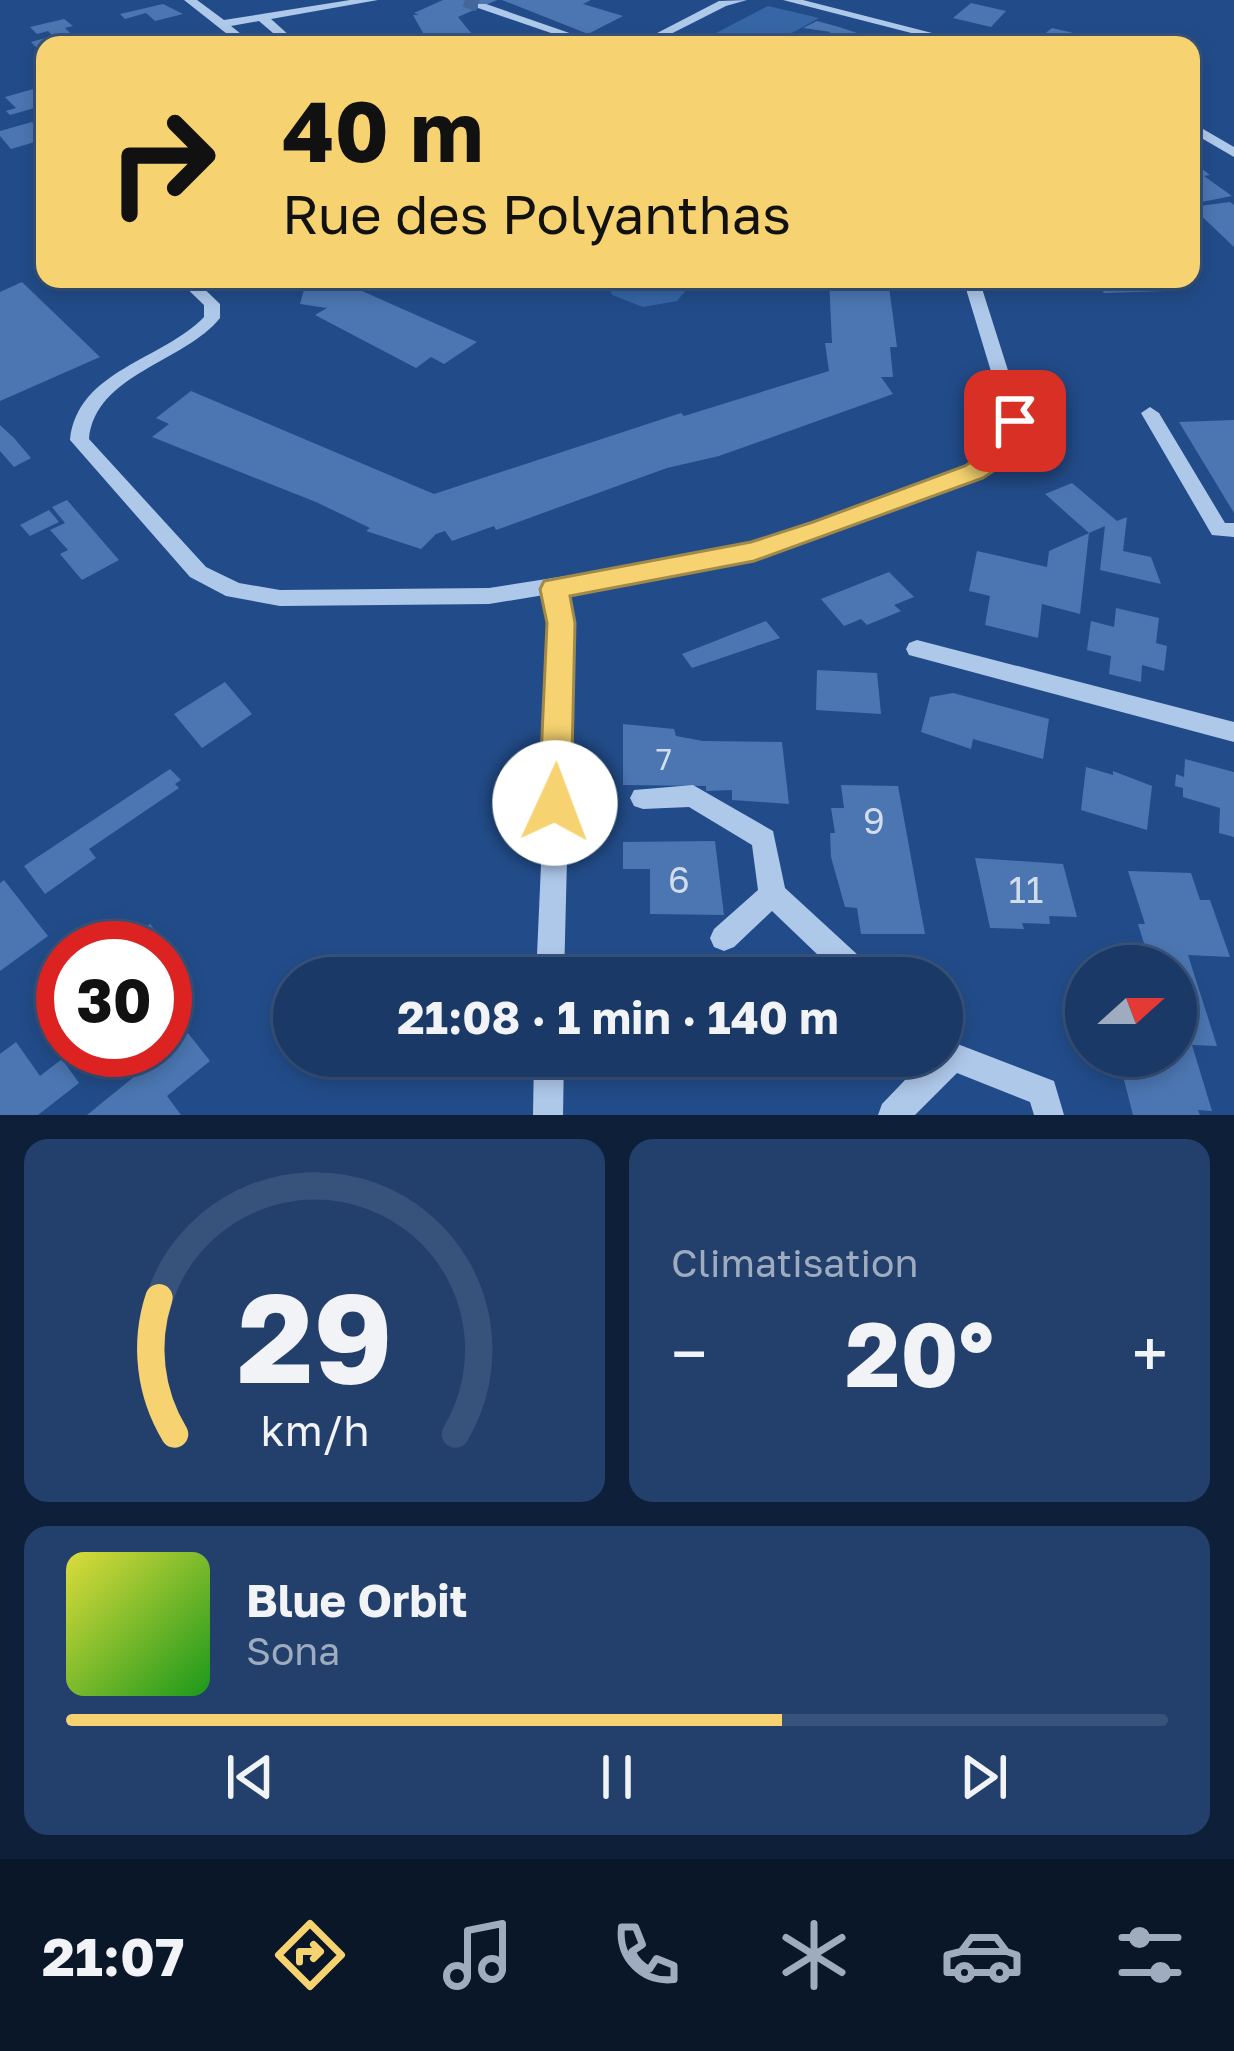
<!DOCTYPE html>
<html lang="fr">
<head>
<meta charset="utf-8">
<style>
  body { margin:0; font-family:"Golos Text",sans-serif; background:#23406d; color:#f1f3f6; height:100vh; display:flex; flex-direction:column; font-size:45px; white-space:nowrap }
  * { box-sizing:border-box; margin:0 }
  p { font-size:39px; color:#9facc0 }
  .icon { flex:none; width:66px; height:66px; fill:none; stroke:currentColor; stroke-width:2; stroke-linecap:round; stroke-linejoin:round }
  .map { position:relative; height:1115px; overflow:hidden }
  .drawer { display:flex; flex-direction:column; gap:24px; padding:24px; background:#0e1f39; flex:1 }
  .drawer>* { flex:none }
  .banner { position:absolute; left:36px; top:36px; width:1164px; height:252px; border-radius:24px; box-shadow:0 6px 18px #0003,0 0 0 3px #38537b; background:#f6d370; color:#111; overflow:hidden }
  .needle { width:78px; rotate:69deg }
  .fabs { position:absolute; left:1065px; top:945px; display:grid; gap:24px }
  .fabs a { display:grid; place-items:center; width:132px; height:132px; border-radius:50%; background:#1a3967; box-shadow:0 6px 18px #0003,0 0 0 3px #38537b; font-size:60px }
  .speed { position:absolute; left:36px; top:921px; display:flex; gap:24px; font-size:60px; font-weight:700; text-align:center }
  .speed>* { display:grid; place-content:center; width:156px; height:156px; border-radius:50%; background:#1a3967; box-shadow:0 6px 18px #0003,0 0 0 3px #38537b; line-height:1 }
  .speed .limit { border:18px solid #d22; background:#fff; color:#111 }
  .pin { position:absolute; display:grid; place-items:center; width:102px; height:102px; color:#fff; margin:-51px; border-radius:24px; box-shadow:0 6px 18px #0006 }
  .me { position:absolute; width:132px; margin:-66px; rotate:2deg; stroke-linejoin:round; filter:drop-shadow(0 0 9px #0008) }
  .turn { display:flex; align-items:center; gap:42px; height:252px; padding:0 48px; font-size:54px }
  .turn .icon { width:156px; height:156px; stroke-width:2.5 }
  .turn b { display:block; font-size:84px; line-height:102px }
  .big { font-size:90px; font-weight:700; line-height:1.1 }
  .drawer .widget { flex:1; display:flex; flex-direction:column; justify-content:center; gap:18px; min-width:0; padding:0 42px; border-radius:24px; background:#23406d }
  .drawer .dial { align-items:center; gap:0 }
  .dial svg { height:312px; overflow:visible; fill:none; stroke:#38537b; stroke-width:7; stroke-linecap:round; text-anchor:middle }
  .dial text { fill:#f1f3f6; stroke:none }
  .song { display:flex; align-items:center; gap:36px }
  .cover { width:144px; height:144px; border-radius:18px; background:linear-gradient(135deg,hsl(60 70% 55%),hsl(120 70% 35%)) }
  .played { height:12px; border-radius:6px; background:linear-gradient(90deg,#f6d370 65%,#38537b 65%) }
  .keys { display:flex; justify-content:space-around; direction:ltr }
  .heat { display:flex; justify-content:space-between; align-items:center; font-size:66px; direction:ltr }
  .drawer .tiles { flex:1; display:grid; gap:24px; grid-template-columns:1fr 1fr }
  .widget:last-child { grid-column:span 2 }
  .trip { position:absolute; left:273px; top:957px; width:690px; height:120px; border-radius:60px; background:#1a3967; box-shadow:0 6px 18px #0003,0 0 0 3px #38537b; font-weight:700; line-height:120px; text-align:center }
  .menu { display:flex; height:192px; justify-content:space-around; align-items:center; background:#0a1729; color:#9facc0 }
  .menu .icon { width:84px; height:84px }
  .menu .active { color:#f6d370 }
  .menu b { font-size:54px; color:#f1f3f6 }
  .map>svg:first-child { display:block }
  .green { fill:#3666a6 }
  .building { fill:#4b76b1 }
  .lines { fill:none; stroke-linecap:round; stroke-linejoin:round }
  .minor-tunnel { stroke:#43679b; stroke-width:14; stroke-dasharray:14 6; stroke-linecap:butt }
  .minor { fill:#aec8ea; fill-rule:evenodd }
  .route { fill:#f6d370; stroke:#a08949; stroke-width:3 }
  .labels { text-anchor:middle; stroke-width:12; stroke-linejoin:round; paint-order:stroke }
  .number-label { font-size:30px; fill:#d2ddec }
  .near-number-label { font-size:36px; fill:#d2ddec }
</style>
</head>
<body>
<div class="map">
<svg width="1234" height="1115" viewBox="0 0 1234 1115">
  <rect width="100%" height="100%" fill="#224c89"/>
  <g class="green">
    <path d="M768 6 819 18 770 45H693Z"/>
    <path d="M607 279H690L692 283 677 301 643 307 612 295Z"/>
  </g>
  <g class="building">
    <path d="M443 0H497L458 17 481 45H432L427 40 413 15H419L414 13Z"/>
    <path d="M502 0H591L583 4 623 16 588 34Z"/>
    <path d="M971 3 1006 11 991 27 953 18Z"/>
    <path d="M163 4 183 14 155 21 146 13 125 19 120 14Z"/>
    <path d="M64 19 73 26 65 28 83 45H45V56L31 42 53 36 48 31 37 34 30 27Z"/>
    <path d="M817 21 839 27 860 34 845 43 823 36 831 32 803 28Z"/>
    <path d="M1052 28 1095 38 1099 35 1133 45H1064L1038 39Z"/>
    <path d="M37 88 45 95V105L10 115 6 111 16 108 5 97Z"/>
    <path d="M32 122 45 132V139L11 149 0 136V131Z"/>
    <path d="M1191 160 1210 175 1204 176 1232 196 1191 204Z"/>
    <path d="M1230 202 1234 205V247L1192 207Z"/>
    <path d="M307 279H371L362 291 477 342 444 364 431 357 416 368 315 315 327 308 300 304Z"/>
    <path d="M829 279H888L897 347H890L893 377H881L893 394 719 456 667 468 496 530 494 526 452 541 445 531 436 534 421 549 366 531 370 528 316 502 152 437 169 424 156 418 191 391 434 494 681 413 684 416 829 371 825 343H832Z"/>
    <path d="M1094 279H1159L1167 291 1104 293Z"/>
    <path d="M22 282 100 357 0 401V292Z"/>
    <path d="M1234 420V513L1179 422Z"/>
    <path d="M0 425 14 438 31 458 14 467 0 451Z"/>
    <path d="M1072 483 1117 521 1127 517 1123 551 1151 557 1161 584 1100 570 1105 526 1089 533 1045 494Z"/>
    <path d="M67 500 119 560 82 580 60 554 68 550 50 530 65 523 52 507Z"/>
    <path d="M49 510 59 522 30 536 20 525Z"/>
    <path d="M1089 533 1080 614 1042 604 1038 638 985 625 990 596 969 591 977 551 1047 567 1049 551Z"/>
    <path d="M889 572 914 597 894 605 901 611 867 625 861 619 844 626 821 599Z"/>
    <path d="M1116 608 1159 618 1156 643 1167 646 1164 671 1142 665 1141 682 1109 674 1111 656 1087 650 1091 621 1114 627Z"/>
    <path d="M766 621 780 638 692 668 682 654Z"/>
    <path d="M817 670 877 673 881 714 816 710Z"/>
    <path d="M225 682 252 714 202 748 174 714Z"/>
    <path d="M953 693 1049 719 1043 759 973 739 971 749 921 732 930 697Z"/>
    <path d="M623 724 674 729 676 736 703 741 782 742 789 804 732 800V790L706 791V786L623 785Z"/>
    <path d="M1185 759 1234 772V837L1219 833 1220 808 1183 797V788L1175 786 1176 774 1184 777Z"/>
    <path d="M1086 767 1113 775V771L1152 786 1147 830 1081 810Z"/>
    <path d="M170 769 181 780 175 784 179 788 89 849 96 858 45 894 24 866Z"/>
    <path d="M841 785 898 786 925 934H861L857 908 845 907 831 857 830 833H835L831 808H844Z"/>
    <path d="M715 841 724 915 650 914V869H623V842Z"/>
    <path d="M975 858 1063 864 1077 917 1049 916 1050 924 1022 923 1024 929 990 928Z"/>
    <path d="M1128 871 1191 873 1200 900H1210L1230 957 1188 955 1217 1046 1192 1045 1212 1111 1198 1110 1200 1115H1133L1123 1076 1113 1075 1107 1056H1176V966H1130L1126 952 1147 953 1138 924H1145Z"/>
    <path d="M4 880 48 936 0 971V883Z"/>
    <path d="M150 924 166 944 161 948H118Z"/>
    <path d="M188 1033 210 1061 167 1096 181 1115H87Z"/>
    <path d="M16 1042 40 1076 62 1059 79 1083 38 1115H0V1054Z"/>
  </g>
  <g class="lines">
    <path class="minor-tunnel" d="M465 0 482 6"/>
    <g class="minor">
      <path d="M184 0H197L224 20 350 0H378L271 19 300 45H287L259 21 231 26 255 45H241Z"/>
      <path d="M747 0 726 6 649 45H634L719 1Z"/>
      <path d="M783 0H803L979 45H958Z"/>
      <path d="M478 4H486L604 45H586L478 8Z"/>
      <path d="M1191 122 1234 147V157L1191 132Z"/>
      <path d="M177 279H194L220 304V318C185 362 95 374 89 439L206 567 239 583 280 590 489 588 719 552 776 537 967 467 994 450 1006 421 963 279H979L1024 421 1009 457 981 477 781 550 719 566 565 591 572 623V661L564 978H536L550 661V623L544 595 489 604 280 606 226 596 190 577 70 440C77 370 163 360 204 317V305Z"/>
      <path d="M1150 407 1159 413 1225 523H1234V537L1212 535 1141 413Z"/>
      <path d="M917 640 1234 722V742L909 655 906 649 909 643Z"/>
      <path d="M693 785 773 831 785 888 872 968 876 978H842L772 911 734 947 724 951 714 947 710 938 714 929 758 890 752 845 689 807 643 809 634 806 630 798 634 790Z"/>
      <path d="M942 1038 1054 1081 1064 1115H1034L1030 1102 957 1073 915 1115H878L882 1104 928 1056H942Z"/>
      <path d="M534 1056H564L563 1115H533Z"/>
    </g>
  </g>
  <path class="route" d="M1015 414 1027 421 1011 459 983 478 754 561 570 596 575 623 571 803 567 813 555 817 543 813 539 803 547 623 540 589 544 581 751 542 813 522 965 466 992 449 1002 421Z"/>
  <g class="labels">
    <g class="number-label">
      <text x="664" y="770">7</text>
    </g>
    <g class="near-number-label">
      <text x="874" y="834">9</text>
      <text x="679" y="893">6</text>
      <text x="1026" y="903">11</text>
    </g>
  </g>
</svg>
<div class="fabs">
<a><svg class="needle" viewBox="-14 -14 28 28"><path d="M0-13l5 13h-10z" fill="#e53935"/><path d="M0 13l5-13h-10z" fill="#9facc0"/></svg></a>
</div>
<div class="speed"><div class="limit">30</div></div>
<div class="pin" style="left:1015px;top:421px;background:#d93025"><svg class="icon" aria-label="arrive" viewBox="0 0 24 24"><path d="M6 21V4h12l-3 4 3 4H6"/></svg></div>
<svg class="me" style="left:555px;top:803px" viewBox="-20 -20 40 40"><circle r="19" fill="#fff"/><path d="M0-13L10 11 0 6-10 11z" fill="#f6d370"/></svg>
<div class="trip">21:08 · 1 min · 140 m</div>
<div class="banner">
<div class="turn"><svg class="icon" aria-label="right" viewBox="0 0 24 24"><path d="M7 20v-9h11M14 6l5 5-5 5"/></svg><div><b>40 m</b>Rue des Polyanthas</div></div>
</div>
</div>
<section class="drawer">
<div class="tiles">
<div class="widget dial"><svg viewBox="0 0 100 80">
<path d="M14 69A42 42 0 1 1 86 69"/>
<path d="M14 69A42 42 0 0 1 10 34" stroke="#f6d370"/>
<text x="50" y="56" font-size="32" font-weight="700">29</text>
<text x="50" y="72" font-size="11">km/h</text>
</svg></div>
<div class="widget"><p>Climatisation</p>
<div class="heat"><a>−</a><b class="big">20°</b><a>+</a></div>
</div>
<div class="widget">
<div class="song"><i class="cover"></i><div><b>Blue Orbit</b><p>Sona</p></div></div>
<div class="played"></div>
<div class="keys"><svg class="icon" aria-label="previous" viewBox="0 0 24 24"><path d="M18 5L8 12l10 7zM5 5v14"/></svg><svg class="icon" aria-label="pause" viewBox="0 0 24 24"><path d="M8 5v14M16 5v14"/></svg><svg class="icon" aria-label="next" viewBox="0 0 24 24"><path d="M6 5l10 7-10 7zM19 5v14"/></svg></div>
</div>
</div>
</section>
<nav class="menu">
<b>21:07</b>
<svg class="icon active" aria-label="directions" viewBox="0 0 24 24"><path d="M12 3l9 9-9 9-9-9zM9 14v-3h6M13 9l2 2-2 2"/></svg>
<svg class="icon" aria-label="music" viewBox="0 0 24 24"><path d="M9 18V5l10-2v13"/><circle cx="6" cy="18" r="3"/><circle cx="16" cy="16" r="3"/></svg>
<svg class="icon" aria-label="phone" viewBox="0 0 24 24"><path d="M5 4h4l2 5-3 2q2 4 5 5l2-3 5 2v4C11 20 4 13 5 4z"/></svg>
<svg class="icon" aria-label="climate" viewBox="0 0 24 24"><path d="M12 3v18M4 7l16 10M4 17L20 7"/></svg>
<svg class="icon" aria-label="car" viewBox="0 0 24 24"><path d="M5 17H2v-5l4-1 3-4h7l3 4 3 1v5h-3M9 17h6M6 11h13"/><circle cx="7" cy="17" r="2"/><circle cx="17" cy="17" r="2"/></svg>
<svg class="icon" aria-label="filters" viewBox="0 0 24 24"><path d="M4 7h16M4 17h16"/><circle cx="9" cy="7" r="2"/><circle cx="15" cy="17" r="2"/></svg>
</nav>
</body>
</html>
